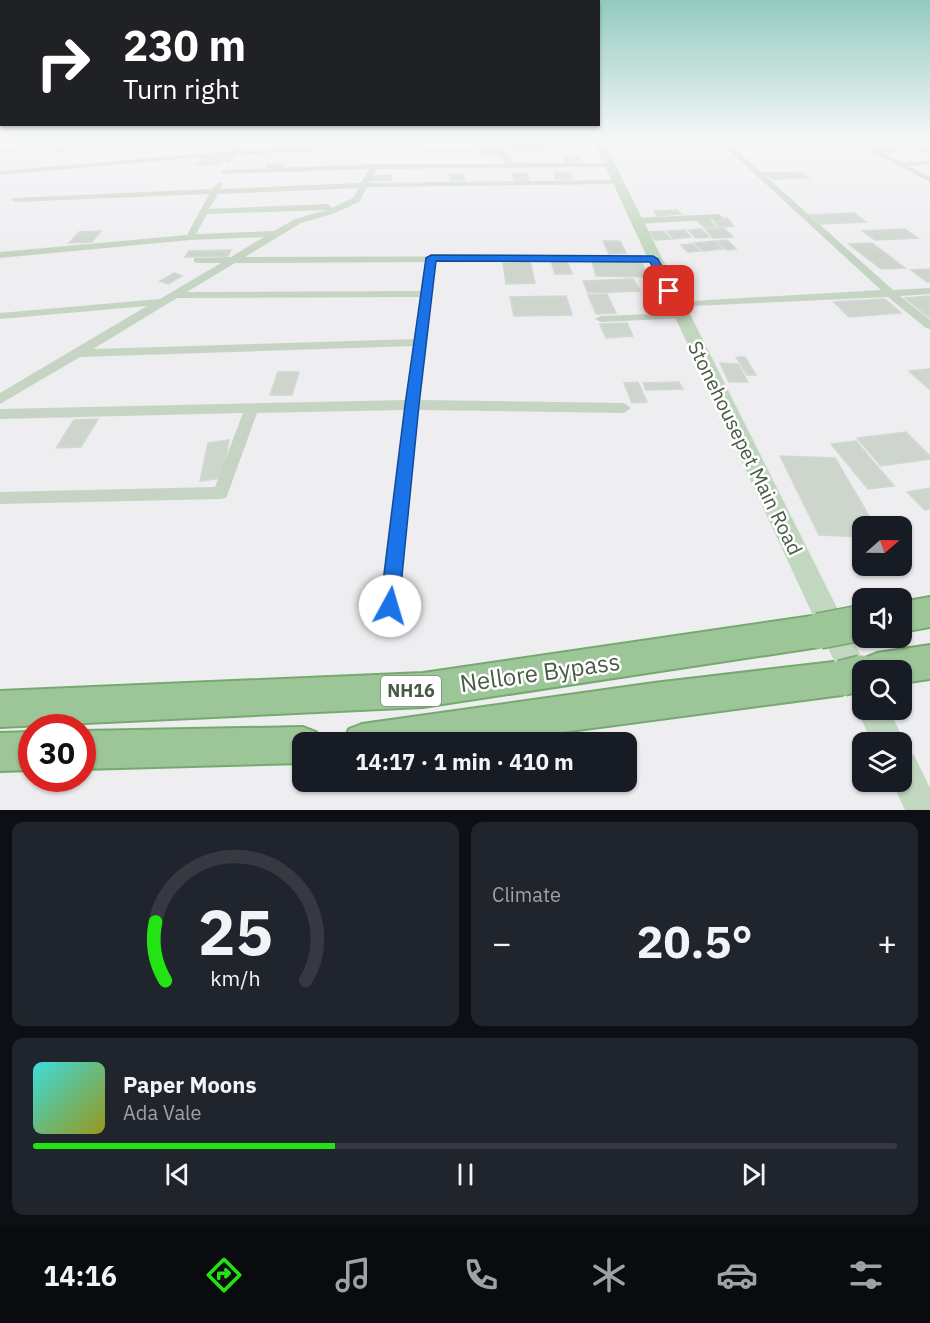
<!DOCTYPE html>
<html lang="en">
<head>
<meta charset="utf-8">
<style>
  body { margin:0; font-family:"IBM Plex Sans",sans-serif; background:#20242c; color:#f1f3f6; height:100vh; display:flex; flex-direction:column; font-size:22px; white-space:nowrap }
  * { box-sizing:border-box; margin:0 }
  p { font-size:20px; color:#9ea1a6 }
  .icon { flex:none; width:33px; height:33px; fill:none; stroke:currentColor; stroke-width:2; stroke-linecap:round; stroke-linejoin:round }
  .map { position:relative; height:810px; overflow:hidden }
  .side { display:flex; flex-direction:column; gap:12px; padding:12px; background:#0d0f14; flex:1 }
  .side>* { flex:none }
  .hud { position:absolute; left:0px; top:0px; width:600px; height:126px; box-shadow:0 2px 4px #0004; background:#202124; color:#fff; overflow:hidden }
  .needle { width:39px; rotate:70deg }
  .tools { position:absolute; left:852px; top:516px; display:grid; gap:12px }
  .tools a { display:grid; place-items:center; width:60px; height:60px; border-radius:12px; background:#171b24; box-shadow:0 2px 4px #0004; font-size:30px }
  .speed { position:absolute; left:18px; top:714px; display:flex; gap:12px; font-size:30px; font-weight:700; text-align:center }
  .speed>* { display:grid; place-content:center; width:78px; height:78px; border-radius:50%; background:#171b24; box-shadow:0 2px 4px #0004; line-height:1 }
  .speed .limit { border:9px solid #d22; background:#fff; color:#111 }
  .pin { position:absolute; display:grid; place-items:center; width:51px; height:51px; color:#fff; margin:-26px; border-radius:12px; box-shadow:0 3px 9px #0006 }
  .me { position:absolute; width:66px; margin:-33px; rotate:6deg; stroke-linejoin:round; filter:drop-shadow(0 0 4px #0008) }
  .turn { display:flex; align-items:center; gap:21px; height:126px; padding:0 24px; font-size:27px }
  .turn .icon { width:78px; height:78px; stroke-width:2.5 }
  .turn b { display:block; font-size:42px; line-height:51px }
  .big { font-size:45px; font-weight:700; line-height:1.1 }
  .side .card { flex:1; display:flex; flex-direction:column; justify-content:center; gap:9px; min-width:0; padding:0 21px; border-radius:12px; background:#20242c }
  .side .dial { align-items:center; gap:0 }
  .dial svg { height:156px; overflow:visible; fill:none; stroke:#363941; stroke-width:7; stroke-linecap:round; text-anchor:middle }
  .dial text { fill:#f1f3f6; stroke:none }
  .song { display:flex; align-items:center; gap:18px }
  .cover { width:72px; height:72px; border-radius:9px; background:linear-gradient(135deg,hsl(180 70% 55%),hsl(60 70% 35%)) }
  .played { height:6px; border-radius:3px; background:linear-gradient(90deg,#22e413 35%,#363941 35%) }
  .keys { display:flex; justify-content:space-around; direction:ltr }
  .heat { display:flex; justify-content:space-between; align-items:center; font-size:33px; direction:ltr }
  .side .tiles { flex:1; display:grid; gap:12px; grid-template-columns:1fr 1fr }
  .card:last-child { grid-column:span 2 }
  .trip { position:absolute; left:292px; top:732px; width:345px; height:60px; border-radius:12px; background:#171b24; box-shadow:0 2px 4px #0004; font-weight:700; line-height:60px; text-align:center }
  .menu { display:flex; height:96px; justify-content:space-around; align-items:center; background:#090b0e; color:#9ea1a6 }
  .menu .icon { width:42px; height:42px }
  .menu .current { color:#22e413 }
  .menu b { font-size:27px; color:#f1f3f6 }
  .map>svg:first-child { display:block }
  .building { fill:#cdd5cd; stroke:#d1d9d2; stroke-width:1.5 }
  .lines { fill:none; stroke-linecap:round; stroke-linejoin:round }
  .trunk-casing { stroke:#75aa6e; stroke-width:4 }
  .minor { fill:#c6d5c3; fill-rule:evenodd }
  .secondary { fill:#c2d7bf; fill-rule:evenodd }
  .trunk { fill:#9dc698; fill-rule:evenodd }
  .trunk-bridge-casing { stroke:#75aa6e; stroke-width:38; stroke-linecap:butt }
  .trunk-bridge { stroke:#9dc698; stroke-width:35 }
  .route { fill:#1a73e8; stroke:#114b97; stroke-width:1.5 }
  .labels { text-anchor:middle; stroke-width:5; stroke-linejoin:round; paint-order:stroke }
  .shield { fill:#fff; stroke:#7f8c7d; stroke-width:1.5 }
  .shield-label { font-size:18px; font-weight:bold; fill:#485b45 }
  .street-label { font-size:20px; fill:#485b45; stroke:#fff }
  .near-street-label { font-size:24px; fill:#485b45; stroke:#fff }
</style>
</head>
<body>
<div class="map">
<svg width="930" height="810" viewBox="0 0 930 810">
  <rect width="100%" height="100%" fill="#eeedf0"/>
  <g class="building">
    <path d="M352 140 351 146 324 147 326 141Z"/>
    <path d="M549 141 553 149 510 150 507 142Z"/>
    <path d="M478 142H502L504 156H479Z"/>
    <path d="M887 146 898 151 881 153 871 148Z"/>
    <path d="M226 156 221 164 196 165 201 157Z"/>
    <path d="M580 156 582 162H565L563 157Z"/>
    <path d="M285 163 283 168 266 169 268 164Z"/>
    <path d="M801 172 809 178 772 179 764 173Z"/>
    <path d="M526 173 529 180H515L512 174Z"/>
    <path d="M554 173H570L572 179H555Z"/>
    <path d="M449 174H463L465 180H451Z"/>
    <path d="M391 175V180L371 181V176Z"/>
    <path d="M677 210 681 214 657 216 654 211Z"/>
    <path d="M854 213 866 222 821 224 810 215Z"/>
    <path d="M712 218H727L734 226 719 227Z"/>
    <path d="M709 219 716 227H704L697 220Z"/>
    <path d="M724 228 733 237 713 238 705 229Z"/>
    <path d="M701 229 709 237 696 238 688 230Z"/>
    <path d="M905 229 918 238 875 240 862 231Z"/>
    <path d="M684 230 691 237 673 239 667 231Z"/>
    <path d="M101 231 92 242 69 243 79 232Z"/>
    <path d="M663 231 671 239 655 240 649 232Z"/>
    <path d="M727 240 736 249 727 250 717 241Z"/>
    <path d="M603 241H620L626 253 609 254Z"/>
    <path d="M715 241 723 249 703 251 694 243Z"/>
    <path d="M872 243 905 268 881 269 849 244Z"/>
    <path d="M692 244 700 251 688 252 681 245Z"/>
    <path d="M231 250 228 256 185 257 189 251Z"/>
    <path d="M530 261 535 283 506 284 503 262Z"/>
    <path d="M551 261H567L572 274H555Z"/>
    <path d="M592 261 642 262 647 277 596 276Z"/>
    <path d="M930 269V282H927L911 270Z"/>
    <path d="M174 273 182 276 168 284 160 281Z"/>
    <path d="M633 279 640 291 588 293 583 281Z"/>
    <path d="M607 294 616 313 596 314 588 295Z"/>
    <path d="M566 296 572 315 514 316 510 297Z"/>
    <path d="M929 296 930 318 905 298Z"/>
    <path d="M885 299 901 313 849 317 834 302Z"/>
    <path d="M627 323 633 336 606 338 600 324Z"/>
    <path d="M736 357H745L756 375H747Z"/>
    <path d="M720 363 738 364 748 382H729Z"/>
    <path d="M930 369 929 389 909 371Z"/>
    <path d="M278 372H299L292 395H270Z"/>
    <path d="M638 382 647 402 632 403 624 383Z"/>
    <path d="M679 382 683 389 646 390 643 383Z"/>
    <path d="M98 419 81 447 56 448 74 420Z"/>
    <path d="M906 432 930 456V459L881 466 857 438Z"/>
    <path d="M229 440 222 478 200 481 208 443Z"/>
    <path d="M856 441 894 486 868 489 831 444Z"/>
    <path d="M780 456 835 458 875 526H862V537L819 535Z"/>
    <path d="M930 488V509L925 510 907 492Z"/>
  </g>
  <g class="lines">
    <defs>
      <g id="trunk">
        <path d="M930 597V627L902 632V602Z"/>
        <path d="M819 615 830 620 835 631 830 642 819 647 423 707 0 727V691L423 673Z"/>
        <path d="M930 645V679L902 683V670H862V676L860 670 865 658 877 653Z"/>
        <path d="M842 661 854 666 859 678 854 690 842 695 487 742H344L349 729 362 724 654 683Z"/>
        <path d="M303 727 316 732 320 742H303V763L82 769V731Z"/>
        <path d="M32 732V770L0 771V733Z"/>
      </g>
    </defs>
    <use href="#trunk" class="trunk-casing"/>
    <g class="minor">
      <path d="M235 140H241L237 150 384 143 387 145 384 147 235 155 229 163 225 161 228 155 0 175V171L230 151Z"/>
      <path d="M491 140H540L537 142H499L513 163H610L614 165 610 167 376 169 369 183 618 180 622 182 618 184 367 187 359 202 332 214 301 223 245 257 653 256 658 259 653 262H435L419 400 624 403 631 408 624 413 418 410 398 606 396 612 389 615 382 612 380 606 405 410 257 413 228 493 226 498 220 499 0 504V492L215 487 243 413 0 419V409L406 400 414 346 80 357 0 404V393L147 306 0 319V313L160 299 221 263H197L194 262V258L231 257 264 237 190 240 0 258V252L187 235 209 194 16 202 12 200 13 198 212 189 219 182 223 184 220 189 361 183 369 169 222 174 221 172 225 170 374 164H505ZM359 188 353 198 332 208 328 204 209 209 218 194ZM327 210 295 219 274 231 196 234 207 214ZM426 262 422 291 187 292 235 263ZM421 297 415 339 93 349 177 298Z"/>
      <path d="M718 140H725L893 290 930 288V294L900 296 930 320V329L926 328 888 297 672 307V303L676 302 881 290Z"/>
      <path d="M849 140H857L900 162 930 161V165L908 166 930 177V182Z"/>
      <path d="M902 140H910L930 150V155Z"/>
      <path d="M124 142 126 145 54 152 51 150 54 148Z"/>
      <path d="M61 144 59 147 0 152V148Z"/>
      <path d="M424 148 470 147 473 149 470 151H422Z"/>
      <path d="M719 214 723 217 722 219 636 224 632 221 636 218Z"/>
      <path d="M682 313 688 316 686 318 601 322 595 319 601 316Z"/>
    </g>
    <g class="secondary">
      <path d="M593 140H603L868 670H862V694L858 696 848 691Z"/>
      <path d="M861 699 862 710H889L905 742 902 750V742H872L857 710Z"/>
      <path d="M902 751 914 755 930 788V810H905L892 782H902Z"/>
    </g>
    <use href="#trunk" class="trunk"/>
    <defs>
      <g id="trunk-bridge">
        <path d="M819 631 861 623"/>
        <path d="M842 678 862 673"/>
      </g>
    </defs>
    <use href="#trunk-bridge" class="trunk-bridge-casing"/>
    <use href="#trunk-bridge" class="trunk-bridge"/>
  </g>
  <linearGradient id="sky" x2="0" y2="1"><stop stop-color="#92cbc0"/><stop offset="0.55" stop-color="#f7f7f8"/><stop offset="1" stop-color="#f7f7f8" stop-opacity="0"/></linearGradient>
  <rect width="930" height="254" fill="url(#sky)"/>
  <path class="route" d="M431 255 653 256 658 259 675 291 669 294 665 293 650 262 436 261 419 405 399 606 396 612 390 615 383 612 380 606 405 405 426 258Z"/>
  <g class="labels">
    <rect class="shield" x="381" y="676" width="60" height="30" rx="4.5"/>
    <g class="shield-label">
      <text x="411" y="697">NH16</text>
    </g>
    <g class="street-label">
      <text transform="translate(745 448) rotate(64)" y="7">Stonehousepet Main Road</text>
    </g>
    <g class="near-street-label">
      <text transform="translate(540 673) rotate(-8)" y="8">Nellore Bypass</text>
    </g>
  </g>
</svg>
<div class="tools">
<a><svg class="needle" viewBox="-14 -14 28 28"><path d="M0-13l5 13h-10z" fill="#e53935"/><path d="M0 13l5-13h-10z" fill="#9ea1a6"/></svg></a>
<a><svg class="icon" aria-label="sound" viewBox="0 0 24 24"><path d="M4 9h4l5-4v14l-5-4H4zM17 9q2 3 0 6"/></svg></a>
<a><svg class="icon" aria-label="search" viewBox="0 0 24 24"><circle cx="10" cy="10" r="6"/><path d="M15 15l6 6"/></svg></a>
<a><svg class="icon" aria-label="layers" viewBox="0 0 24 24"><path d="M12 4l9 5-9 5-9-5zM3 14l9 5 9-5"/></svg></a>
</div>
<div class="speed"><div class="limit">30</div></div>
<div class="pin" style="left:669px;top:291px;background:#d93025"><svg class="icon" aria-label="arrive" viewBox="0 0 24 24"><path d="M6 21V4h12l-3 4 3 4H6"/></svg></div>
<svg class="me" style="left:390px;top:606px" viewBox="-20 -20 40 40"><circle r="19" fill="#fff"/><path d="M0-13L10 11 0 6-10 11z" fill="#1a73e8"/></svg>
<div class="trip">14:17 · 1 min · 410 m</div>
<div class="hud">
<div class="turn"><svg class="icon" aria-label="right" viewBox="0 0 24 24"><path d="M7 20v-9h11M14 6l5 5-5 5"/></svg><div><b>230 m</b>Turn right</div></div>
</div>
</div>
<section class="side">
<div class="tiles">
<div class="card dial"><svg viewBox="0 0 100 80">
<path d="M14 69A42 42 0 1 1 86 69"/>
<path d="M14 69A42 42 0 0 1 9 39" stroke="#22e413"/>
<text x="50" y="56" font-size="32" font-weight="700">25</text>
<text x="50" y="72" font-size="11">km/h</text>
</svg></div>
<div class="card"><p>Climate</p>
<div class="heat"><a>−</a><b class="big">20.5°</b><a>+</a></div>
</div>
<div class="card">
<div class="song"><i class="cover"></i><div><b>Paper Moons</b><p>Ada Vale</p></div></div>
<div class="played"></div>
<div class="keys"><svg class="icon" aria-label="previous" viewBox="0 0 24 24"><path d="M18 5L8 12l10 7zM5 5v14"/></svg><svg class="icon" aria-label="pause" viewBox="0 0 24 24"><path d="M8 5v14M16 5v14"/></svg><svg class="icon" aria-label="next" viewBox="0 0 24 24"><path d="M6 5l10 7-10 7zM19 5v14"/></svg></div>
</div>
</div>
</section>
<nav class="menu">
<b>14:16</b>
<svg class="icon current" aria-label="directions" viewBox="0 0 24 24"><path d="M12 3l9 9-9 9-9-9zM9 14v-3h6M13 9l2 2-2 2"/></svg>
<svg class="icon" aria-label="music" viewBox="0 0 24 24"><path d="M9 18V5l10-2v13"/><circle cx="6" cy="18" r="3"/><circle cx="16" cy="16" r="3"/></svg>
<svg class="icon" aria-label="phone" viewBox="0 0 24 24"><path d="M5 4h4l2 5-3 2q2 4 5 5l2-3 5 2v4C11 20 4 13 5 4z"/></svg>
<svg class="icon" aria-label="climate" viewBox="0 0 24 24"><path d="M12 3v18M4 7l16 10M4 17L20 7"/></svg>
<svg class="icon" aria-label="car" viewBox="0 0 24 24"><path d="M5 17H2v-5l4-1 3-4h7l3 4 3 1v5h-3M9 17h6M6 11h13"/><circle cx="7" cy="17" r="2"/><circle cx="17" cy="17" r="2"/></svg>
<svg class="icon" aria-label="filters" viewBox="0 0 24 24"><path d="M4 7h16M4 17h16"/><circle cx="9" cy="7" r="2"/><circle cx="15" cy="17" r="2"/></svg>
</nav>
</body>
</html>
